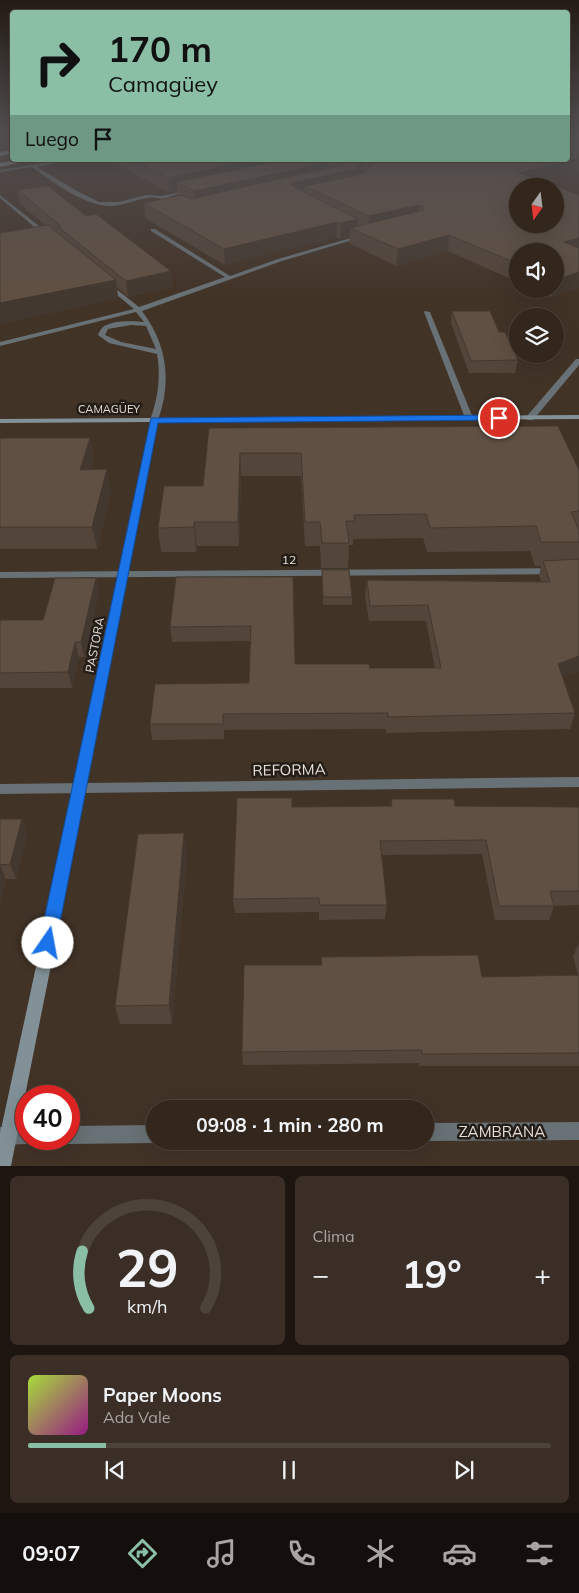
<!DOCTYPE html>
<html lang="es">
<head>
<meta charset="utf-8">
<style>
  body { margin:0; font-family:Mulish,sans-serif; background:#3a2e26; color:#f1f3f6; height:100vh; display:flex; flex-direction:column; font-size:19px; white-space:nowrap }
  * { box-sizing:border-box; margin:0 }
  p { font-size:16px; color:#a8a5a4 }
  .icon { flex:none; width:28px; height:28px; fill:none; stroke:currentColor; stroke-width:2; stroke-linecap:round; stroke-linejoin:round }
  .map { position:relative; height:1166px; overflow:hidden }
  .side { display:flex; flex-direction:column; gap:10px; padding:10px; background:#1c1510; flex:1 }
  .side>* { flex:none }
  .hud { position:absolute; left:10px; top:10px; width:560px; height:152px; border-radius:5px; box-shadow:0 5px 20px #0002,0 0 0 1px #4d433b; background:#8abfa5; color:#111; overflow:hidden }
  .needle { width:32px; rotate:194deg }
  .controls { position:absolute; left:509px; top:178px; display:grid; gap:10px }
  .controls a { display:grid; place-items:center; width:55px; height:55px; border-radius:50%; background:#32261d; box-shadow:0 5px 20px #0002,0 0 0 1px #4d433b; font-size:25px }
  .speed { position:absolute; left:15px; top:1085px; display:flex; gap:10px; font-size:25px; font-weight:700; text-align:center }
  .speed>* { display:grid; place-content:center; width:65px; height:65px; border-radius:50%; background:#32261d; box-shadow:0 5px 20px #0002,0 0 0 1px #4d433b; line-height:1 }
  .speed .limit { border:8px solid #d22; background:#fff; color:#111 }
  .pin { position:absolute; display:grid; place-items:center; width:42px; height:42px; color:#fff; margin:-21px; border:2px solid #fff; border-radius:50%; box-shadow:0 1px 5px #0007 }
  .me { position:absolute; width:55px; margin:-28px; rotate:12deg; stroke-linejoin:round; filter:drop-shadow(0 0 4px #0008) }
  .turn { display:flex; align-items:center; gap:18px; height:105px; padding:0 15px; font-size:22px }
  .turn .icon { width:65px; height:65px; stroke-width:2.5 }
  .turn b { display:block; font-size:35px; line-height:42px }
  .then { display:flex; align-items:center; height:48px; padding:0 15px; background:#0003; gap:10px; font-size:19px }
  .big { font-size:38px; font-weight:700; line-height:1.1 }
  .side .tile { flex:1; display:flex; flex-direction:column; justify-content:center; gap:8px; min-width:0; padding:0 18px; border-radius:8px; background:#3a2e26 }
  .side .dial { align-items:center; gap:0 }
  .dial svg { height:130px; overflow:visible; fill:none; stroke:#4d433b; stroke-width:7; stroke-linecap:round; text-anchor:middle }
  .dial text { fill:#f1f3f6; stroke:none }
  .song { display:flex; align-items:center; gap:15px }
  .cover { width:60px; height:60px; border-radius:8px; background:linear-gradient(135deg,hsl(80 70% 55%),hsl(310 70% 35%)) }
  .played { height:5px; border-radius:2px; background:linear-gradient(90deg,#8abfa5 15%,#4d433b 15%) }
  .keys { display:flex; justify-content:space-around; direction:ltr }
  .heat { display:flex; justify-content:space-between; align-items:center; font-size:28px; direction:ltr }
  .side .tiles { flex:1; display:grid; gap:10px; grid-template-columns:1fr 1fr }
  .tile:last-child { grid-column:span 2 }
  .trip { position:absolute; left:146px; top:1100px; width:288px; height:50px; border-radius:25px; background:#32261d; box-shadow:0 5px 20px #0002,0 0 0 1px #4d433b; font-weight:700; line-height:50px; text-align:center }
  .dock { display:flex; height:80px; justify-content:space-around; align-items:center; background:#140f0c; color:#a8a5a4 }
  .dock .icon { width:35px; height:35px }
  .dock .on { color:#8abfa5 }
  .dock b { font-size:22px; color:#f1f3f6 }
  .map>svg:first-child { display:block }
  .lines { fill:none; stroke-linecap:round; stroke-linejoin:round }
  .lane { fill:#687175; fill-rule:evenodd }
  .street { fill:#687175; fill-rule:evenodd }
  .secondary { fill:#829198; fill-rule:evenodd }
  .primary { fill:#97aab3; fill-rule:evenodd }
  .wall { fill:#53453a; fill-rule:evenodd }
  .shaded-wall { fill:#43382f }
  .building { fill:#605043; stroke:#43382f }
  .route { fill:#1a73e8; stroke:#114b97 }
  .labels { text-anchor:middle; stroke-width:5; stroke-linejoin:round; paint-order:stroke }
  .far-street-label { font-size:11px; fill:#e9e0d8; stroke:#231d17 }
  .street-label { font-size:12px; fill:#e9e0d8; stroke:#231d17 }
  .near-street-label { font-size:15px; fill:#e9e0d8; stroke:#231d17 }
</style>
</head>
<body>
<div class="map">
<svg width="579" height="1166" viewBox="0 0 579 1166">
  <rect width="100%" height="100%" fill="#423327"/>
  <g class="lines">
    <g class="lane">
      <path d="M61 160H72L37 167 77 191 99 202H119L146 195 163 196 188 190 190 191 168 197 182 202 180 205C168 201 159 196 146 198 133 200 121 207 108 206 84 205 51 181 32 167L0 172V170Z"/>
      <path d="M0 195 49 234V236H45L0 198Z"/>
      <path d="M151 229H155L230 276 278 259 361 235 366 236 282 261 142 311C167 344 172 381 158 420L154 422 150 420C158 398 161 377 157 354L109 343 98 335C99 333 100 330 102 328 110 320 133 321 144 322L136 312 0 346V342L134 309 106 286V284H110L139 307 225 277 151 231ZM131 325 146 326 156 349 121 342 105 335 108 329Z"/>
      <path d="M425 311 430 312 473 418 472 420H469L465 418 424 312Z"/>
    </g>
    <g class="street">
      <path d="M576 359H579V365L533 420H527V416Z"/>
      <path d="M579 568V574L0 578V572Z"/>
      <path d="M579 777V787L0 794V784Z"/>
      <path d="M579 1122V1140L425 1141V1123Z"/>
      <path d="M155 1125V1141H158L155 1143 69 1144 63 1141 62 1139H69V1126Z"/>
      <path d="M26 1126V1139H33L32 1141 26 1144 0 1145V1127Z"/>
    </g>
    <path class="secondary" d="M579 415V419L157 422 86 790 11 1166H0V1134L74 790 150 422 0 423V419Z"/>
    <g class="primary">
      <path d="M12 150V154L0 156V152Z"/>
      <path d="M19 160H32L0 167V163Z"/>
    </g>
  </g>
  <g class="wall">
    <path d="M568 132H577L579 172 541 181 579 195V288L551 297 533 289H555V251H518V282L448 251 396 266 349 243 350 237 340 239 337 237 225 265 145 218 144 203 177 196V191L169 192 109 160H568ZM362 169 367 171 362 174Z"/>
    <path d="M18 190 86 216 171 271 173 287 128 297 117 287 118 299 45 225 20 204Z"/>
    <path d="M452 311 499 332 518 360 515 373H469L451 323Z"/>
    <path d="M209 428 579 470V671L562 676 575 713 570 729 386 733V729L224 730V739L152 740 150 724 249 683 250 641 172 642 170 627 293 577 295 664 370 668H435L426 621H369L365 596 367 580 541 581 539 576 541 566H535L530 551 427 552 423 538 353 539V545H349L348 568H321L320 546H305L301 476H241L239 546H197L196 552H161L158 528 203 486Z"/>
    <path d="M0 438H90L94 459 91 469 111 491 97 549H0Z"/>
    <path d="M322 570 352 597V605H323Z"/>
    <path d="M96 578 99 592 84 657H79L72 688H0V620H43Z"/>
    <path d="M391 799 455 806 579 807V905L554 906 549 920H495L482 854 382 855 387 905 385 919 319 920V912L235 913 233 899 292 807 390 806Z"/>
    <path d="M0 819H22L27 834 16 879H6L0 902Z"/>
    <path d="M187 854 172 1024H120L115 1006Z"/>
    <path d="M579 943V1066H419V1063L243 1065 242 1052 321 965V957L482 977 578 975 573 956Z"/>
  </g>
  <g class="shaded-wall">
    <path d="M579 159V172L521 186 518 173Z"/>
    <path d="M253 160H308L176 182 177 191 169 192 168 178Z"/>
    <path d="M327 163V175L362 164V178L305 186V194L195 206 194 191Z"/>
    <path d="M419 205 418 220 368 231 369 216Z"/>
    <path d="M358 219 357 231 350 228V237L340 239 341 223Z"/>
    <path d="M337 222V237L225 265 224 249Z"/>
    <path d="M449 235 448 251 396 266 398 249Z"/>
    <path d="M579 238V253L564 242Z"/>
    <path d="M171 271 173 287 128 297 126 281Z"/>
    <path d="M579 272V288L551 297 553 289H555V280Z"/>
    <path d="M116 280 118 299 0 324V303Z"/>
    <path d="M90 438 94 459 84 491 80 470Z"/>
    <path d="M240 453 241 476 239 546 238 522Z"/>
    <path d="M107 469 111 491 97 549 92 527Z"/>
    <path d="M194 522 197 546 196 552 194 527Z"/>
    <path d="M96 578 99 592 84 657 81 642Z"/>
    <path d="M75 642 79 657 72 688 68 672Z"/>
    <path d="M579 656V671L553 680 558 664Z"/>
    <path d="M22 819 27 834 16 879 10 864Z"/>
    <path d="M184 833 187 854 172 1024 169 1005Z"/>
    <path d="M0 865 6 879 0 902Z"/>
  </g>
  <g class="building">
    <path d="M568 132H579V159L518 173 555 186H518V224H555V186L579 195V238L564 242 579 248V272L555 280V251H518V264L449 235 398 249 350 228 423 210 424 207 419 205 369 216 305 186 358 175 367 171 371 164 369 160H568V158L572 160 579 157 568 152Z"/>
    <path d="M133 160H253L168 178Z"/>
    <path d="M283 160H320L327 163 194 191 176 182Z"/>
    <path d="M336 160H353L362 164 354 170 292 183 290 185 358 219 341 223 337 222 224 249 144 203 182 195 191 199 341 165 342 162Z"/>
    <path d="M48 186 86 216 96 214 171 271 126 281 57 226H61L18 190Z"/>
    <path d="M48 225 116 280 0 303V233Z"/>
    <path d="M452 311H490L499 332H505L518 360 471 361Z"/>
    <path d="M558 426 579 470V511L571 512 579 530V542H541L536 526 430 528 426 514 354 515 355 521H346L349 543H322L320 522H305L301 453H240L238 522H194V527L158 528 164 486H203L209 428Z"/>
    <path d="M0 438H90L80 470 107 469 92 527H0Z"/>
    <path d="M579 559V656L558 664 575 713 388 717V713L223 714V724H150L155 684 249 683 251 626 170 627 176 577H293L295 664H369L370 668H441L428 605 370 606 367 580 550 582 543 561Z"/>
    <path d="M322 570H349L352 597H323Z"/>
    <path d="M55 578H96L81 642H75L68 672 0 673V620H43Z"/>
    <path d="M237 798H292V807L392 806 391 799H454L455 806 579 807V891H550L554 906H499L486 840 380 841 387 905H320L319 898 233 899Z"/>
    <path d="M0 819H22L10 864 0 865Z"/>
    <path d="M184 833 169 1005 115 1006 138 834Z"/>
    <path d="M478 955 482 977 579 975V1053L422 1054V1050L242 1052 244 965H322L321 957Z"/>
  </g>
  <linearGradient id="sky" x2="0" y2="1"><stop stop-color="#241c15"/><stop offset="0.45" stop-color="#545052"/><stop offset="1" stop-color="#545052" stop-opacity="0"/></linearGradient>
  <rect width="579" height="295" fill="url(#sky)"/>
  <path class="route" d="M499 415 504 418 503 420 158 423 56 943 54 949 48 951 42 949 39 943 151 418Z"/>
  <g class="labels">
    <g class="far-street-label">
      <text x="109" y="413">CAMAGÜEY</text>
    </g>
    <g class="street-label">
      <text x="289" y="564">12</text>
      <text transform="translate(95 645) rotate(-79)" y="4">PASTORA</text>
    </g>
    <g class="near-street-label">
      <text transform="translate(289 770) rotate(-1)" y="5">REFORMA</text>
      <text x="502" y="1137">ZAMBRANA</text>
    </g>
  </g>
</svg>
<div class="controls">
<a><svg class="needle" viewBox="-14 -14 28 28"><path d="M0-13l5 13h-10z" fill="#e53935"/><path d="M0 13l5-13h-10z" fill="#a8a5a4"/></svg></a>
<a><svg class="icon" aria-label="sound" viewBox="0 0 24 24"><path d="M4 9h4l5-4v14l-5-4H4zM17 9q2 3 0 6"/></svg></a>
<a><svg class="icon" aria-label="layers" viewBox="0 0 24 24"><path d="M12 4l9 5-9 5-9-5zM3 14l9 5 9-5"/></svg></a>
</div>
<div class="speed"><div class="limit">40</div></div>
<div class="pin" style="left:499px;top:418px;background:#d93025"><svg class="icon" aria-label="arrive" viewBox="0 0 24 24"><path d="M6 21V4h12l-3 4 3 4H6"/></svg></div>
<svg class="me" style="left:48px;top:943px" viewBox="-20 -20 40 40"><circle r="19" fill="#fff"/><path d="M0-13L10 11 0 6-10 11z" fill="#1a73e8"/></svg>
<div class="trip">09:08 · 1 min · 280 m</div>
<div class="hud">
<div class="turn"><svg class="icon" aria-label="right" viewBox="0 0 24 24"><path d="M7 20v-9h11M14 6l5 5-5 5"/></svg><div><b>170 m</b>Camagüey</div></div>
<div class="then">Luego<svg class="icon" aria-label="arrive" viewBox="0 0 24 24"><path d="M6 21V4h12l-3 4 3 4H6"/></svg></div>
</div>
</div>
<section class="side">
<div class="tiles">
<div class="tile dial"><svg viewBox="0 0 100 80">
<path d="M14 69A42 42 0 1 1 86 69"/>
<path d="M14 69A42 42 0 0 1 10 34" stroke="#8abfa5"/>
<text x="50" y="56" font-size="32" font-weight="700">29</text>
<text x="50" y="72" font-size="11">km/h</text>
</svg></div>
<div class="tile"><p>Clima</p>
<div class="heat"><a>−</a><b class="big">19°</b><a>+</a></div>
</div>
<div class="tile">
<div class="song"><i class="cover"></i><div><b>Paper Moons</b><p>Ada Vale</p></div></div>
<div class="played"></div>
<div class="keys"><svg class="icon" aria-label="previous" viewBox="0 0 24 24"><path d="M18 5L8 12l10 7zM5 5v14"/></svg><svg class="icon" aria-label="pause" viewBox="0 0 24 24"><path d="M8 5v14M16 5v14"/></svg><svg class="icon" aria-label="next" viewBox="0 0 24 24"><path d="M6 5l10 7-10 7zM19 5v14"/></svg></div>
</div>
</div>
</section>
<nav class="dock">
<b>09:07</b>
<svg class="icon on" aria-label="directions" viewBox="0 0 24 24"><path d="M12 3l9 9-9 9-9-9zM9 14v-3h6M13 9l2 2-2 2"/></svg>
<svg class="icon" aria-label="music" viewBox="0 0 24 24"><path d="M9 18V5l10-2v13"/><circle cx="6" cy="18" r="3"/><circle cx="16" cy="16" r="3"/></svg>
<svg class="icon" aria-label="phone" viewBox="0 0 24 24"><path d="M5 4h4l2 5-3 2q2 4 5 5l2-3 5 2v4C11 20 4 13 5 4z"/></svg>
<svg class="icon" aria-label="climate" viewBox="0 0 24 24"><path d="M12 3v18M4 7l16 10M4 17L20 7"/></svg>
<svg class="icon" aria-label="car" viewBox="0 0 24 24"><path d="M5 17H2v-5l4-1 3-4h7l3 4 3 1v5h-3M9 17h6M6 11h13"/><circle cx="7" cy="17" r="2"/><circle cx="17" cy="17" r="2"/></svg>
<svg class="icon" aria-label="filters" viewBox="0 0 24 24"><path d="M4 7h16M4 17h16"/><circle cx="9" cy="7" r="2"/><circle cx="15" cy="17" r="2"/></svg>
</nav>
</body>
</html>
